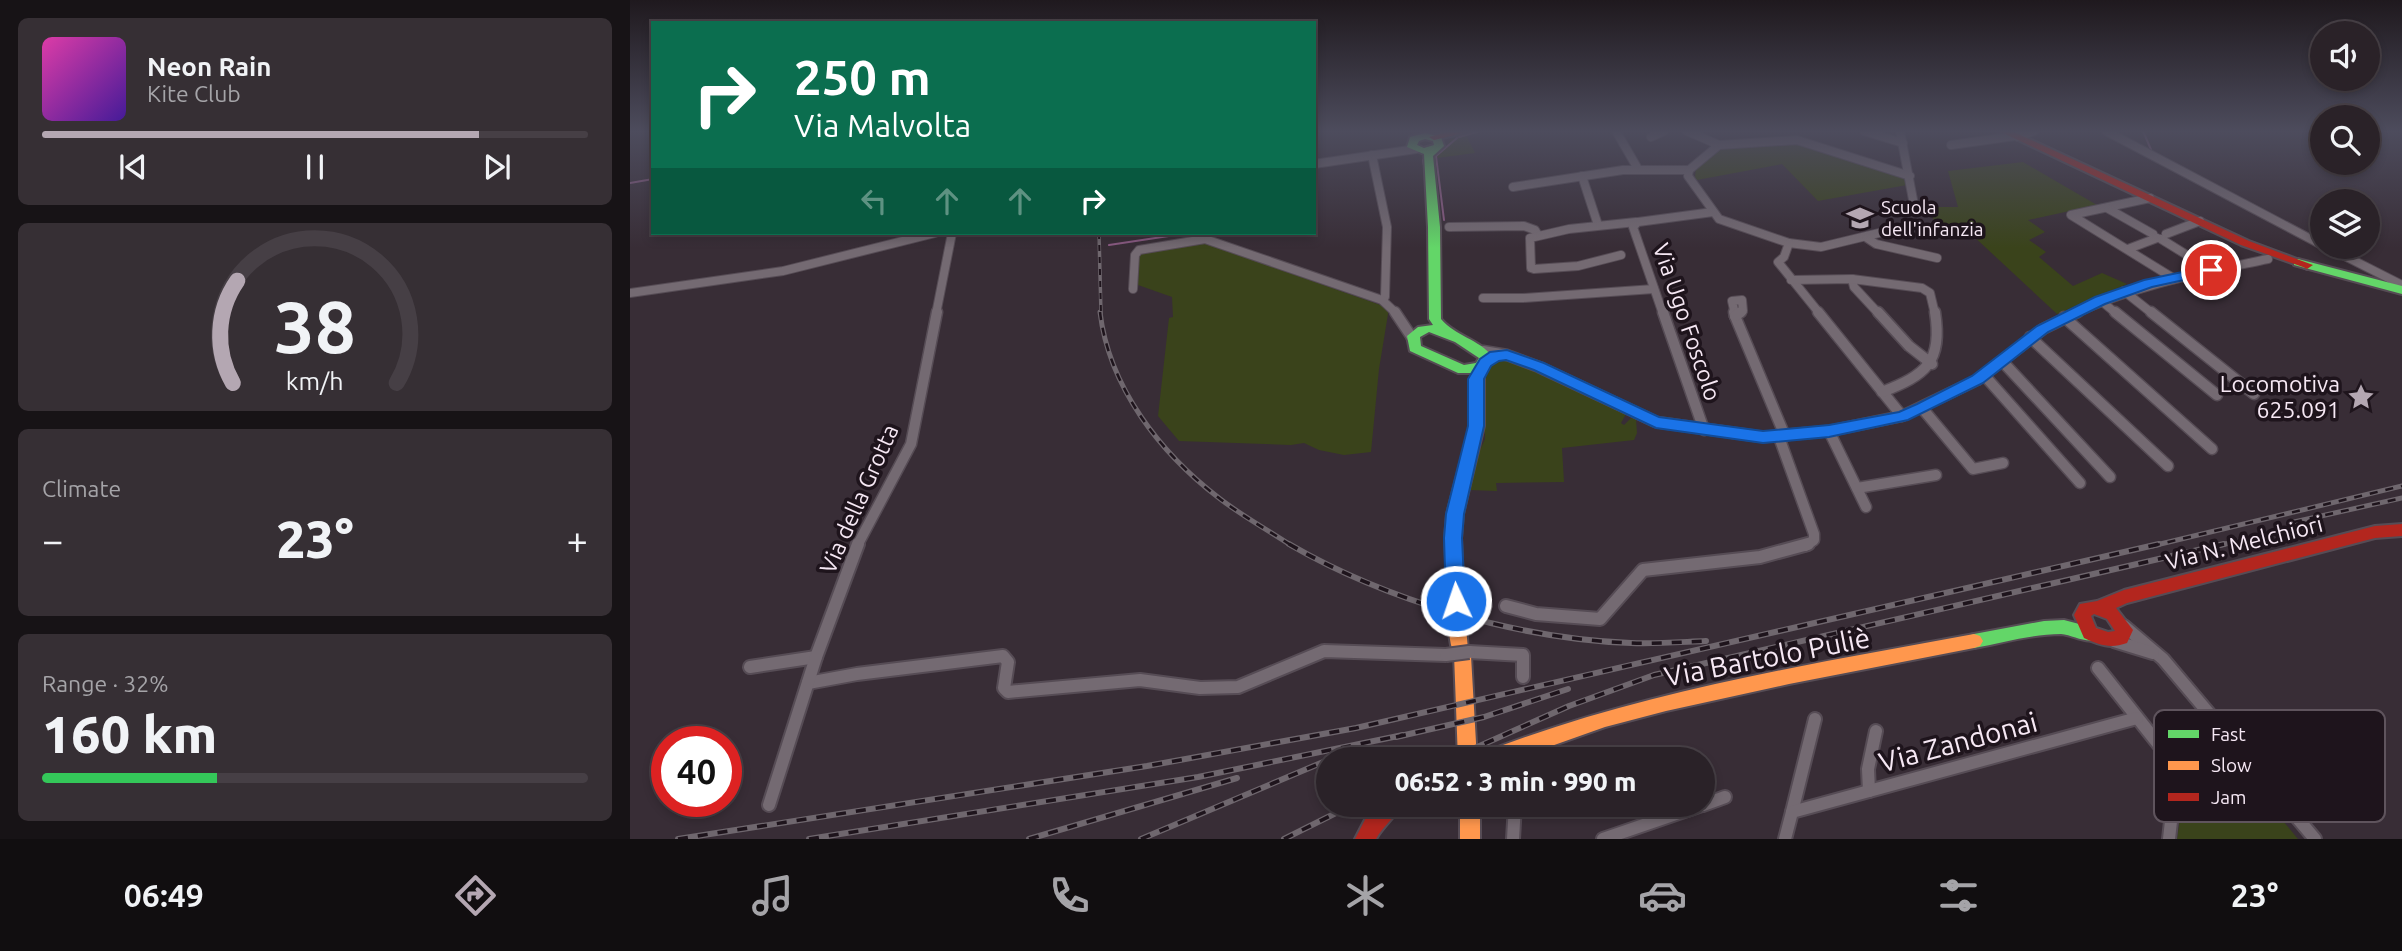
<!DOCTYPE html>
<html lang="en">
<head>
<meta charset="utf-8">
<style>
  body { margin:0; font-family:Ubuntu,sans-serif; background:#362f34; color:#f1f3f6; height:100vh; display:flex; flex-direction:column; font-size:26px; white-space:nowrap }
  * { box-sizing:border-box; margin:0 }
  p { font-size:23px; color:#a5a4a8 }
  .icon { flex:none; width:38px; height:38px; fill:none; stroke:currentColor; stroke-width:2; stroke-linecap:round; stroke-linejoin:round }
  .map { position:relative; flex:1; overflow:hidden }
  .panel { display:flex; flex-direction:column; gap:18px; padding:18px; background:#171316; width:630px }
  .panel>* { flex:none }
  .hud { position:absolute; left:21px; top:21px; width:665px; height:214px; border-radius:0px; box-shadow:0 4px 10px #0003,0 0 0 2px #463f45; background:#0b6e4f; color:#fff; overflow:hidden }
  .tools { position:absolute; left:1680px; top:21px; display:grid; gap:14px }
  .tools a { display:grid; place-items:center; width:70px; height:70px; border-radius:50%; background:#2a2228; box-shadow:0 4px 10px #0003,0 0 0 2px #463f45; font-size:35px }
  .speed { position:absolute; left:21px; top:726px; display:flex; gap:14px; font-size:35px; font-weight:700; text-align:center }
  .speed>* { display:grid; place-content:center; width:91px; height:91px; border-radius:50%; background:#2a2228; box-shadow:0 4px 10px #0003,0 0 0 2px #463f45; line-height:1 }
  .speed .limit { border:10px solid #d22; background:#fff; color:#111 }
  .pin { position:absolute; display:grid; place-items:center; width:60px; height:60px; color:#fff; margin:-30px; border:4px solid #fff; border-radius:50%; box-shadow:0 2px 7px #0007 }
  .me { position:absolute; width:77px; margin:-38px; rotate:357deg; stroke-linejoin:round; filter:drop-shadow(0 0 5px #0008) }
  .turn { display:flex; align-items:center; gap:24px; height:147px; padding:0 28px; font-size:32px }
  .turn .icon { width:91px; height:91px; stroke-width:2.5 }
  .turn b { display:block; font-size:49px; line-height:60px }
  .lanes { display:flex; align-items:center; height:66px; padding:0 28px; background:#0003; justify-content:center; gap:35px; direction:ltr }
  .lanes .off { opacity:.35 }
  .big { font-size:52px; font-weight:800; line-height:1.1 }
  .panel .card { flex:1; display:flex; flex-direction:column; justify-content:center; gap:10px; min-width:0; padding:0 24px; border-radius:10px; background:#362f34 }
  .panel .dial { align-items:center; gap:0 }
  .dial svg { height:182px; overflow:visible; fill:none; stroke:#463f45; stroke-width:7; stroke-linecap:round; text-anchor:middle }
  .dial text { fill:#f1f3f6; stroke:none }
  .song { display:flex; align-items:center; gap:21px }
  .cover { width:84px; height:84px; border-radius:10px; background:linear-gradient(135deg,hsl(320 70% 55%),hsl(260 70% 35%)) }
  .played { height:7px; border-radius:4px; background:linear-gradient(90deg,#b4a7b2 80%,#463f45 80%) }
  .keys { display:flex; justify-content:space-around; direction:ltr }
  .heat { display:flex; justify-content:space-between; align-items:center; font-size:38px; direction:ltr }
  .charge { height:10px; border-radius:5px; background:linear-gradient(90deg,#34c759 32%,#463f45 0) }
  .trip { position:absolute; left:686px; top:747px; width:399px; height:70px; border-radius:35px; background:#2a2228; box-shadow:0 4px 10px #0003,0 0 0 2px #463f45; font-weight:800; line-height:70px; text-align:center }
  .dock { display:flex; height:112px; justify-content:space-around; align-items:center; background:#110e10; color:#a5a4a8 }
  .dock .icon { width:49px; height:49px }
  .dock .active { color:#b4a7b2 }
  .dock b { font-size:32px; color:#f1f3f6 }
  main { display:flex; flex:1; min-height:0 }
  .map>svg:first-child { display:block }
  .green { fill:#3a431b }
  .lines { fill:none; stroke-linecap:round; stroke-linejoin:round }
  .stream { stroke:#8b5b83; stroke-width:2 }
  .street-far2-casing { stroke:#564c55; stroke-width:10 }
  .street-far1-casing { stroke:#564c55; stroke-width:13 }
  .street-casing { stroke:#564c55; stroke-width:16 }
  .fast-casing { stroke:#564c55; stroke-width:4 }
  .slow-casing { stroke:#564c55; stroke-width:4 }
  .jam-casing { stroke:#564c55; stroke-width:4 }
  .street-far2 { stroke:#746a72; stroke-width:8 }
  .street-far1 { stroke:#746a72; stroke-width:10 }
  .street { stroke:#746a72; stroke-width:12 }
  .fast { fill:#63d668; fill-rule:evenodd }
  .slow { fill:#ff974d; fill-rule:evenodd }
  .jam { fill:#b3261e; fill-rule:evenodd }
  .rail-far2-casing { stroke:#6f676e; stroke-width:3.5 }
  .rail-far1-casing { stroke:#6f676e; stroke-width:5 }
  .rail-casing { stroke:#6f676e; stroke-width:6 }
  .rail-far2 { stroke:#1e141c; stroke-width:2; stroke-dasharray:6; stroke-linecap:butt }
  .rail-far1 { stroke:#1e141c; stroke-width:2.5; stroke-dasharray:8; stroke-linecap:butt }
  .rail { stroke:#1e141c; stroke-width:3.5; stroke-dasharray:10; stroke-linecap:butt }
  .street-bridge-casing { stroke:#564c55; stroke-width:16; stroke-linecap:butt }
  .street-bridge { stroke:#746a72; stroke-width:12 }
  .route { fill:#1a73e8; stroke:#114b97; stroke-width:2 }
  .labels { text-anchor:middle; stroke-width:7; stroke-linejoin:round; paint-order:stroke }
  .far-poi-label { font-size:19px; fill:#f6e8f4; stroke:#1e141c; text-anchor:start }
  .street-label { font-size:23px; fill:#f6e8f4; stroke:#1e141c }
  .poi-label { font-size:23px; fill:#f6e8f4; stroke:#1e141c; text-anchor:end }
  .near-street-label { font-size:28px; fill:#f6e8f4; stroke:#1e141c }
  .key { fill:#1e141c; stroke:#5f545d; stroke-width:2 }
  .key-label { font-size:19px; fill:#f6e8f4 }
</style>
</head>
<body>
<main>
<section class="panel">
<div class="card">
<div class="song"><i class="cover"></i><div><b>Neon Rain</b><p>Kite Club</p></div></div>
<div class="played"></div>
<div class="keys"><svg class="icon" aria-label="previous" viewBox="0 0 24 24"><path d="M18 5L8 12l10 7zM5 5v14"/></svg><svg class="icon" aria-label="pause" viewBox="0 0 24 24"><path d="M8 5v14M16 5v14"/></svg><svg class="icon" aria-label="next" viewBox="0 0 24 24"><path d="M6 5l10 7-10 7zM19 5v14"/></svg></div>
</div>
<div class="card dial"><svg viewBox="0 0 100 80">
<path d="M14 69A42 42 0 1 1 86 69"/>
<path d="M14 69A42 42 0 0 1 16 24" stroke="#b4a7b2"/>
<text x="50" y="56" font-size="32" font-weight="700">38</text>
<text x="50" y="72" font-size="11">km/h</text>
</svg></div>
<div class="card"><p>Climate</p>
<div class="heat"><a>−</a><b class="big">23°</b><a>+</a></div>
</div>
<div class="card"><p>Range · 32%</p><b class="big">160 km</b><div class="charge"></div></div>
</section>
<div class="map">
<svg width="1772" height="839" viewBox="0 0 1772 839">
  <rect width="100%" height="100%" fill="#382d36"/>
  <g class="green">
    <path d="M836 135 845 153 807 158 806 155 815 149 821 139Z"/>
    <path d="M1165 142 1274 178 1277 185 1188 201 1152 164 1067 180 1065 177 1066 167 1092 147Z"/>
    <path d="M1393 162 1467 205 1398 220 1415 232 1399 240 1416 252 1409 257 1443 286 1472 273 1497 284 1427 314 1339 232 1334 233 1329 228 1309 232 1298 207H1328L1318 171Z"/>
    <path d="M571 242 759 308 749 369 741 452 714 455 689 450 674 443 661 445 549 441 528 416 539 318 543 317 542 297 508 285 509 257 513 252Z"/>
    <path d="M876 358 949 389 996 414 991 423 994 425 1001 418 1006 419 1007 433 1004 440 932 448 934 482 866 483 867 491 839 490 847 457 855 439V376L864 360Z"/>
    <path d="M1635 799 1668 839H1547L1553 800 1585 813Z"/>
  </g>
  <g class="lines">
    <g class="stream">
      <path d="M1513 131 1522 152"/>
      <path d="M829 137 850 131"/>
      <path d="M793 160 795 171"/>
      <path d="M0 183 23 179"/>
      <path d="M814 220 806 156 827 138"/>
      <path d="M479 245 552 234 573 236"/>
    </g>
    <defs>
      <g id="street-far2">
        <path d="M986 131 1008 169"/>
        <path d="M1057 131 1089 145"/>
        <path d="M1234 131 1273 143"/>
        <path d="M1270 131 1284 205"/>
        <path d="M1476 131 1692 245"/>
        <path d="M1021 137 1034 131"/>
        <path d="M1388 137 1404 131"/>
        <path d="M1321 145 1385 136"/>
        <path d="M742 155 757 227 755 297 752 300"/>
        <path d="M684 164 786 149"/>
        <path d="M952 176 968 225"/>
        <path d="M883 187 993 170H1059"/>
        <path d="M1520 198 1441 215 1543 278"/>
        <path d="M1477 208 1523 234"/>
        <path d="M819 227 894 226 905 230 908 235"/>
        <path d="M1253 232 1191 247 1159 243 1089 219 1058 176 1059 170 1089 145 1167 140 1280 176"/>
        <path d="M1536 234 1570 221"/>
        <path d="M1237 238 1246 244 1307 258"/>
        <path d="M1531 239 1581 270"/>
        <path d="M1159 243 1154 257 1148 262 1190 314"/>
        <path d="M1697 247 1772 285"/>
        <path d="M1498 249 1527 238"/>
        <path d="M991 255 948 266 904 269 901 268 900 238 939 229 1006 222"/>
        <path d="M1222 279 1224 287 1249 314"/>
        <path d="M1161 280 1222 279 1292 288 1300 293 1305 314"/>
        <path d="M503 289 505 255 509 250 575 239 752 300 767 314"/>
        <path d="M1494 291 1523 314"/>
        <path d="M0 293 153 271 305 233"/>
        <path d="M853 298H893L1024 289"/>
        <path d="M1470 300 1487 314"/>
        <path d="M306 314 322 233"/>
        <path d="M1033 314 1003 227 1008 222 1083 212"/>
        <path d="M1105 314 1102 301 1112 300 1113 311 1108 314"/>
        <path d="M1444 314C1507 284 1571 273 1638 259"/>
      </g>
      <g id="street-far1">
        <path d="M765 312 783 339"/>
        <path d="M1033 312 1074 430"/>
        <path d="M1104 312 1105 316"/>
        <path d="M1188 312 1272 416"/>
        <path d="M1248 312 1279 346 1302 364"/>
        <path d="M1485 312 1587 395"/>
        <path d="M1521 312 1624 394"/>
        <path d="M1105 316 1155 436"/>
        <path d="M1105 316 1111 312"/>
        <path d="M1434 317 1582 449"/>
        <path d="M1400 337 1538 466"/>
        <path d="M853 351 877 355 909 367 1026 422 1133 437 1199 431 1272 416 1347 380 1413 329 1448 312"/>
        <path d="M1372 361 1480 477"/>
        <path d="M1354 375 1450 483"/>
        <path d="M1252 392C1296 375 1313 362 1305 312"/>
        <path d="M1292 408 1343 469 1373 463"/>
        <path d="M1199 431 1236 507"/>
        <path d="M1149 437 1184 534V540L1175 546"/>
        <path d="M1227 488 1306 475"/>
        <path d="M227 546 281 444 307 312"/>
      </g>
      <g id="street">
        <path d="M876 606 906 614 970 619 1013 570 1130 557 1178 544"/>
        <path d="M1494 626 1533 659 1685 839"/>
        <path d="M1484 641 1523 653"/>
        <path d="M839 652 893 655V677"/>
        <path d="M120 667 186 657"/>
        <path d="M1468 668 1537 755 1545 786 1539 839"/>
        <path d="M178 683 227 674 373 656 378 662 374 688 378 692 510 680 570 688 608 687 694 651 816 655"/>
        <path d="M1239 791 1238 769 1246 731"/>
        <path d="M139 805 186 657 228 544"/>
        <path d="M1073 805 1095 797"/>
        <path d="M1162 812 1185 719"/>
        <path d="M883 839 885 805"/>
        <path d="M973 839 1072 805"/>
        <path d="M1155 839 1162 812 1507 718"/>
      </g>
      <g id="fast">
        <path d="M795 133 811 137 814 146 803 156 810 227 811 319C825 336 849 339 863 357L854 375V426L833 514 831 538 834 601 832 606 826 608 820 606 818 601 815 538 817 514 840 426 841 373H828L780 351 777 336 788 327 803 325 799 319 798 227 794 154 777 147 780 137ZM795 139 803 141 804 145 794 148 787 145 789 141ZM799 332 825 342 849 358 846 363 834 365 791 346 790 337Z"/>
        <path d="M1668 259 1772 286V294L1664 265V261Z"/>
        <path d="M1434 620 1468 629 1471 634 1468 639C1456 644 1443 635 1431 634 1402 634 1372 643 1344 648L1338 646 1335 641 1338 636 1344 634 1414 621Z"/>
      </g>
      <g id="slow">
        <path d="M827 608 833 610 835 615 838 650 841 656 847 760H828L824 654C819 643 817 621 821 610Z"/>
        <path d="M1344 634 1350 636 1353 641 1350 646 1344 648 1159 684 1036 711 975 727 882 760H848L850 754C1009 691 1177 665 1344 634Z"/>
        <rect x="830" y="805" width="20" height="34"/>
      </g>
      <g id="jam">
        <path d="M821 131H841L804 140 799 137Z"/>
        <path d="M1369 131H1382L1619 241 1683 265 1677 269 1673 267 1611 245Z"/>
        <path d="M1772 524V536L1745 538 1497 603 1486 608 1503 630 1497 643C1480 649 1470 645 1454 638L1444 615 1450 604 1467 601 1494 590 1745 526ZM1464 614 1477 619 1485 631 1478 632 1466 628 1461 616Z"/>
        <path d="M747 805H771C765 818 753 826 746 839H725L739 812Z"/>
      </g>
    </defs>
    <use href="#street-far2" class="street-far2-casing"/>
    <use href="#street-far1" class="street-far1-casing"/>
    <use href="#street" class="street-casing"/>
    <use href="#fast" class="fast-casing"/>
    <use href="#slow" class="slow-casing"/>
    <use href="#jam" class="jam-casing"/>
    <use href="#street-far2" class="street-far2"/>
    <use href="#street-far1" class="street-far1"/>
    <use href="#street" class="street"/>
    <use href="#fast" class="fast"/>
    <use href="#slow" class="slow"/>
    <use href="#jam" class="jam"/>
    <defs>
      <path id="rail-far2" d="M469 233 471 314"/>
      <g id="rail-far1">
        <path d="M470 312C479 387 530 453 589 498 612 516 638 530 662 546"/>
        <path d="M1664 522 1772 498"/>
        <path d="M1522 546 1772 486"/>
        <path d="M1586 546 1676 527"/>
      </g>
      <g id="rail">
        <path d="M659 544C757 601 888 639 1001 643 1026 644 1051 642 1076 641"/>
        <path d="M766 737 854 717 938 689"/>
        <path d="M818 760 939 706 1024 675 1594 544"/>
        <path d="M48 839 517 766 726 728 1529 544"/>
        <path d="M179 839 568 777 773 735"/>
        <path d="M399 839 607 778"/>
        <path d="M511 839 698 760"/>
        <path d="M654 839 722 805"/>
      </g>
    </defs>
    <use href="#rail-far2" class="rail-far2-casing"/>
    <use href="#rail-far1" class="rail-far1-casing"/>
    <use href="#rail" class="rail-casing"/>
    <use href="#rail-far2" class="rail-far2"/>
    <use href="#rail-far1" class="rail-far1"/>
    <use href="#rail" class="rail"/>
    <defs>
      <path id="street-bridge" d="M816 655 839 652"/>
    </defs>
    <use href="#street-bridge" class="street-bridge-casing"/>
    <use href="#street-bridge" class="street-bridge"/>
  </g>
  <linearGradient id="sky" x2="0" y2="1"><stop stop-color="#1f191e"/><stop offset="0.53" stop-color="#4d4c5d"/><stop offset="1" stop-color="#4d4c5d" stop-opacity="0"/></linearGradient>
  <rect width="1772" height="248" fill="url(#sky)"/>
  <path class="route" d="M1581 266 1588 270 1586 273 1522 287 1475 304 1418 332 1353 383 1278 420 1199 437 1133 443 1026 428 904 370 876 360 869 361 861 366 854 379V426L834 514 832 538 835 601 833 607 826 609 819 607 816 601 814 538 816 514 838 426V379L850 359 860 352 877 350 914 363 1029 417 1133 431 1199 425 1269 412 1287 404 1342 376 1407 326 1465 297 1514 280Z"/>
  <defs>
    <symbol id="school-bare" viewBox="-9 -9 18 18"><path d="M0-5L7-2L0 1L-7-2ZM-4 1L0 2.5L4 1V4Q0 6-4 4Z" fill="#b4a7b2" stroke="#1e141c" stroke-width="2.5" paint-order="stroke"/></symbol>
    <symbol id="sight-bare" viewBox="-9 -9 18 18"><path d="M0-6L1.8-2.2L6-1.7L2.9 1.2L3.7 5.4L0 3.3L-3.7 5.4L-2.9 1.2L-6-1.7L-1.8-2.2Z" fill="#b4a7b2" stroke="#1e141c" stroke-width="2.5" paint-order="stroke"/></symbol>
  </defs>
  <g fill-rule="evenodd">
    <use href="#school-bare" x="1211" y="199" width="38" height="38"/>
    <use href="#sight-bare" x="1712" y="378" width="38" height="38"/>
  </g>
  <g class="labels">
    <g class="far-poi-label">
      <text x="1251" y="214">Scuola<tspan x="1251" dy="22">dell'infanzia</tspan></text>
    </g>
    <g class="street-label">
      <text transform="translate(1057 322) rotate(71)" y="8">Via Ugo Foscolo</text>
      <text transform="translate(229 499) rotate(-66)" y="8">Via della Grotta</text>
      <text transform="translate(1614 543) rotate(-14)" y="8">Via N. Melchiori</text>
    </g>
    <g class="poi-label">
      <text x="1710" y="392">Locomotiva<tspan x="1710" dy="26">625.091</tspan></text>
    </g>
    <g class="near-street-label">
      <text transform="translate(1137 657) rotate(-11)" y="10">Via Bartolo Puliè</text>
      <text transform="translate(1328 742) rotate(-15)" y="10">Via Zandonai</text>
    </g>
  </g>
  <rect x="1524" y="710" width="231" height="112" rx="10" class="key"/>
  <rect x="1538" y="730" width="31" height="8" fill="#63d668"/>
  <rect x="1538" y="761" width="31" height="9" fill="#ff974d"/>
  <rect x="1538" y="793" width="31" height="8" fill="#b3261e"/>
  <g class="key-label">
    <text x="1581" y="741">Fast</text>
    <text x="1581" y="772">Slow</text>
    <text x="1581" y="804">Jam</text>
  </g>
</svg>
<div class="tools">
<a><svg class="icon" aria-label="sound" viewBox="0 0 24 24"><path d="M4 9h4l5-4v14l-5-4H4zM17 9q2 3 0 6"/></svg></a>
<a><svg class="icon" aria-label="search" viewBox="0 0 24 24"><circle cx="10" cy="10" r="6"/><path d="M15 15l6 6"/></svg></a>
<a><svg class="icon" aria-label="layers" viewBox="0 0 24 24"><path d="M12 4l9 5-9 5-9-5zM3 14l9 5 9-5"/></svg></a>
</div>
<div class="speed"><div class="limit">40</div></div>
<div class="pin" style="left:1581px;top:270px;background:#d93025"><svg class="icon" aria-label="arrive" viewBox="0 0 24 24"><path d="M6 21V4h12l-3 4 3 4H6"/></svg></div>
<svg class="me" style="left:826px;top:601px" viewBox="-20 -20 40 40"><circle r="17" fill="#1a73e8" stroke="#fff" stroke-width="3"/><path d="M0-11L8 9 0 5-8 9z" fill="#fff"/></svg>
<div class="trip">06:52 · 3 min · 990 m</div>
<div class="hud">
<div class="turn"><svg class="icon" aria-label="right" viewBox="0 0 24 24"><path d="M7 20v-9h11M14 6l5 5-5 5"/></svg><div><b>250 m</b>Via Malvolta</div></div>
<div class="lanes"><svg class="icon off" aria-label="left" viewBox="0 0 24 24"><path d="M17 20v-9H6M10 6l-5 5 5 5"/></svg><svg class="icon off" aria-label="ahead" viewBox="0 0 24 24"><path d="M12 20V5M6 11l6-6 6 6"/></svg><svg class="icon off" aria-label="ahead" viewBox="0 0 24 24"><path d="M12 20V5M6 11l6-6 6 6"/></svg><svg class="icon" aria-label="right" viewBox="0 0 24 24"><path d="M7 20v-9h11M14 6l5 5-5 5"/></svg></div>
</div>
</div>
</main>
<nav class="dock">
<b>06:49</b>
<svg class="icon active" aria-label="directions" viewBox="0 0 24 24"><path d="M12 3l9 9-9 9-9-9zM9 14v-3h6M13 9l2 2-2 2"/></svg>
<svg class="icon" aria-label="music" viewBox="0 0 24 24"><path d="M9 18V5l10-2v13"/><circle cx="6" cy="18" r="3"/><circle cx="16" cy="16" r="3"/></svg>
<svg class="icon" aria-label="phone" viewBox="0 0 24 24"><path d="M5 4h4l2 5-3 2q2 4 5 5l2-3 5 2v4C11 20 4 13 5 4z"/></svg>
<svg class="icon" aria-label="climate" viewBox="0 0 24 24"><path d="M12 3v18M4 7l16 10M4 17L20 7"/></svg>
<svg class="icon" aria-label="car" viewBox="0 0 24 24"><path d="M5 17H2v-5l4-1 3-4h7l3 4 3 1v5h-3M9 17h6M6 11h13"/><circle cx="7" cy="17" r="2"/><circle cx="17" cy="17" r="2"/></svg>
<svg class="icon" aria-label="filters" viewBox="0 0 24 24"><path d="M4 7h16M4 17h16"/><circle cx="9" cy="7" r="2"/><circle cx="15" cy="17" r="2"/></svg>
<b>23°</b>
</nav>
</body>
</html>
